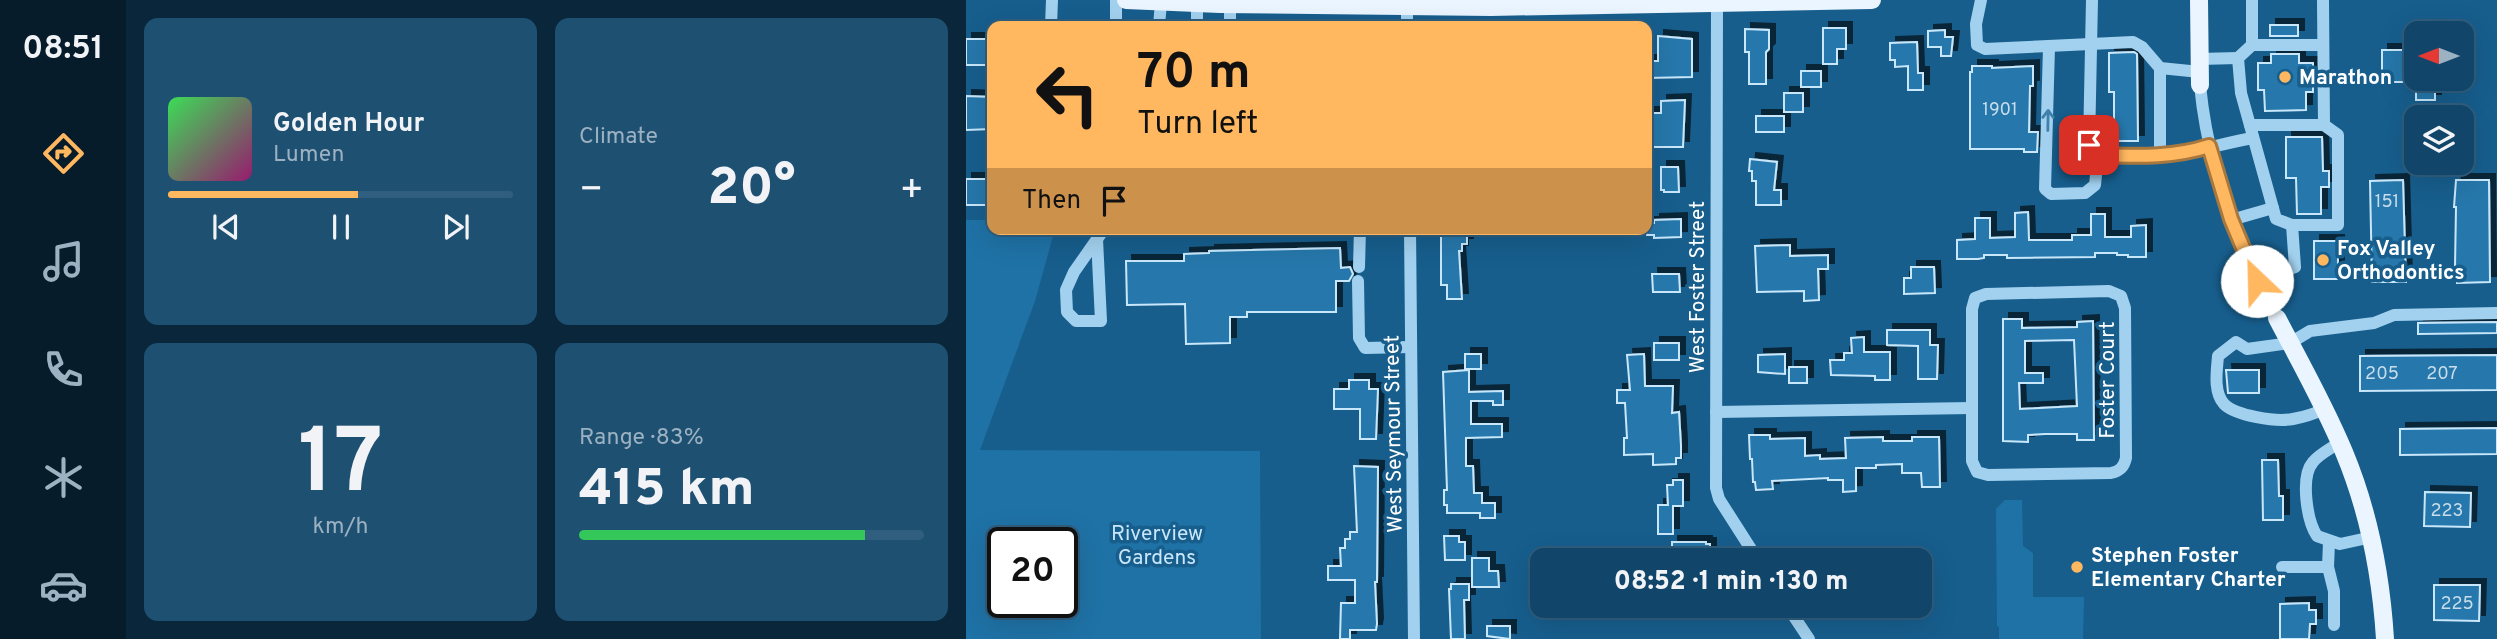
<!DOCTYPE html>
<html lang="en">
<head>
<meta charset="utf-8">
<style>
  body { margin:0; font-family:Overpass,sans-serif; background:#1e5072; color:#f1f3f6; height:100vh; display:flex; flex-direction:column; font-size:26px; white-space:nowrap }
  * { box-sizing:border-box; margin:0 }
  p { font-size:23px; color:#9cb1c1 }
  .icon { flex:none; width:38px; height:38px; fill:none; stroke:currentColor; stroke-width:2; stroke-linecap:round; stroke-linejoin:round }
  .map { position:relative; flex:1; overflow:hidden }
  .details { display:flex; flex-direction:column; gap:18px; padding:18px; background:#09263a; width:840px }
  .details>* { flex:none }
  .banner { position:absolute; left:21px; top:21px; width:665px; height:214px; border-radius:14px; box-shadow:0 7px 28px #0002,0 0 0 2px #305e7e; background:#ffb760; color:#111; overflow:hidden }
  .needle { width:46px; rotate:270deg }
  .controls { position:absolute; left:1438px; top:21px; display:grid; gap:14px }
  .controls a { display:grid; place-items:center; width:70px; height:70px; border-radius:14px; background:#11466a; box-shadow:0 7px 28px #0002,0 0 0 2px #305e7e; font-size:35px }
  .speed { position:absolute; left:21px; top:527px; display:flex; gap:14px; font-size:35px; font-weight:700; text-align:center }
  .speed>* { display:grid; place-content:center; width:91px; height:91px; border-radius:50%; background:#11466a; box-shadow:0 7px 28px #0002,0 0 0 2px #305e7e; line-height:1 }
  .speed .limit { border:4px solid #111; border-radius:10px; background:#fff; color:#111 }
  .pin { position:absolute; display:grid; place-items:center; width:60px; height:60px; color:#fff; margin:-30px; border-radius:14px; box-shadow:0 4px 10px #0006 }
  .me { position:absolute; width:77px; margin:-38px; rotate:336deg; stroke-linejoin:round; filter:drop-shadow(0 0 5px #0008) }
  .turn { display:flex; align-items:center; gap:24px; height:147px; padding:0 35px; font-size:32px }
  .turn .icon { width:91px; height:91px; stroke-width:2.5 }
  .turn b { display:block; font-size:49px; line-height:60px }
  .then { display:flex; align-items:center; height:66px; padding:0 35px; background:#0003; gap:14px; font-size:26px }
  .big { font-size:52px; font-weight:800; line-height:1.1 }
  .details .widget { flex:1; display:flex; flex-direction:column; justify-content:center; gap:10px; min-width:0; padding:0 24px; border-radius:14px; background:#1e5072 }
  .details .dial { align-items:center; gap:0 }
  .dial b { font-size:91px; line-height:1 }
  .song { display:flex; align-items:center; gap:21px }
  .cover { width:84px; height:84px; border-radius:10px; background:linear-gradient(135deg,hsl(130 70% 55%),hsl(320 70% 35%)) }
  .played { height:7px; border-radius:4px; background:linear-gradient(90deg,#ffb760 55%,#305e7e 55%) }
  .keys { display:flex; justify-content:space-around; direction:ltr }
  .heat { display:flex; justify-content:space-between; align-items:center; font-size:38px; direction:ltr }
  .charge { height:10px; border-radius:5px; background:linear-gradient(90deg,#34c759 83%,#305e7e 0) }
  .details .tiles { flex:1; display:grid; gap:18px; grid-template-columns:repeat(2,1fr) }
  .trip { position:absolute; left:564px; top:548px; width:402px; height:70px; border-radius:14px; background:#11466a; box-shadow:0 7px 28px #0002,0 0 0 2px #305e7e; font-weight:800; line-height:70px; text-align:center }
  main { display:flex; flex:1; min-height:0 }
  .tab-bar { display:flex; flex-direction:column; width:126px; justify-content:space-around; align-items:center; background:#071c2a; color:#9cb1c1 }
  .tab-bar .icon { width:49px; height:49px }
  .tab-bar .current { color:#ffb760 }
  .tab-bar b { font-size:32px; color:#f1f3f6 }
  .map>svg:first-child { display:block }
  .green { fill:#1f72a6; fill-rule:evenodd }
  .building { fill:#2577ab; stroke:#c8e7fb; stroke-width:2; fill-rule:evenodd; filter:url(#shadow) }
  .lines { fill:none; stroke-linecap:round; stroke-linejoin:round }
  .minor { stroke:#a2d1ef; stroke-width:12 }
  .major { stroke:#eaf5ff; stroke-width:18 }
  .oneway { stroke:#4180aa }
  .route-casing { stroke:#a6773e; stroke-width:18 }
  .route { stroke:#ffb760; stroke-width:12 }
  .poi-dot { fill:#ffb760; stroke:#175e8d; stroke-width:2.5 }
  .labels { text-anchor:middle; stroke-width:7; stroke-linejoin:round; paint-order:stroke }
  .number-label { font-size:18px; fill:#c8ddea }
  .poi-label { font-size:21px; font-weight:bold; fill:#fff; stroke:#175e8d; text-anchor:start }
  .street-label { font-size:21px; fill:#fff; stroke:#175e8d }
  .park-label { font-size:21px; fill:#c8e7fb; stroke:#175e8d }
</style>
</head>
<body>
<main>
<nav class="tab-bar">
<b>08:51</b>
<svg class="icon current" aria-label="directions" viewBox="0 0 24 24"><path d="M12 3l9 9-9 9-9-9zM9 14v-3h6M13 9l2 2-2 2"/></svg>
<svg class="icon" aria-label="music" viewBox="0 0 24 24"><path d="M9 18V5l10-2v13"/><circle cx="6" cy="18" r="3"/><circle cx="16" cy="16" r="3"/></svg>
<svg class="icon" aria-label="phone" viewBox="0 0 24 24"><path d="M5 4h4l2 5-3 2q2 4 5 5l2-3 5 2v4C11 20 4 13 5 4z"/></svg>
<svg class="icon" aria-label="climate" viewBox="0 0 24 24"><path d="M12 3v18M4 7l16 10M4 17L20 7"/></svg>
<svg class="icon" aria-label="car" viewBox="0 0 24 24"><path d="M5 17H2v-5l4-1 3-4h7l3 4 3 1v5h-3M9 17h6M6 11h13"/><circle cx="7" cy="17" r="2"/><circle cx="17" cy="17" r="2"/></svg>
</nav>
<section class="details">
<div class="tiles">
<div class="widget">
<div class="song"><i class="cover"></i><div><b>Golden Hour</b><p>Lumen</p></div></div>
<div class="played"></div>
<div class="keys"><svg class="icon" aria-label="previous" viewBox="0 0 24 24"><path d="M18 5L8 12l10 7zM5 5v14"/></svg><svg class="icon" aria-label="pause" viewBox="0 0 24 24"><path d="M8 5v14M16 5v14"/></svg><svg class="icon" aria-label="next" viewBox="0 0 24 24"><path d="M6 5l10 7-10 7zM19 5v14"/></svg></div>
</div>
<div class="widget"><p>Climate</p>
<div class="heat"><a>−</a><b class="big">20°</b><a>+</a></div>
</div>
<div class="widget dial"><b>17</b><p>km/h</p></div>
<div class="widget"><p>Range · 83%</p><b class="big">415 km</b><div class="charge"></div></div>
</div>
</section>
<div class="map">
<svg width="1531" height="639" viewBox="0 0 1531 639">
  <defs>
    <filter id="shadow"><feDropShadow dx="6" dy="-6" stdDeviation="0" flood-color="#0009"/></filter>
  </defs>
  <rect width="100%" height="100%" fill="#175e8d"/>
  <g class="green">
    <path d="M0 220H26V229H89L69 301 14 450 294 451 295 639H0ZM37 542H96V602H37Z"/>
    <path d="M1039 500H1056L1057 546 1067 553V597H1118L1117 639H1033V627L1031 626 1030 509Z"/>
  </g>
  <g class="building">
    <rect x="1304" y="25" width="28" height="11"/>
    <path d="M857 28H880V49H871V64H857Z"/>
    <path d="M779 29 803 30V49L800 52V84H783V52H779Z"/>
    <path d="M979 30V37H987L985 56H975V47H962V31Z"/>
    <path d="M692 36 726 39V77L681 78V61H692Z"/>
    <rect x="0" y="39" width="26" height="26"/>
    <path d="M951 42 952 73H957V90H942V66L929 67V60H924V43Z"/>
    <path d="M1416 50H1451V79H1469V100H1450V82H1416Z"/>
    <path d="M1168 52 1171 54 1172 141H1148V92H1143V53Z"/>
    <path d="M1305 54H1333V63H1347V92H1340V110L1299 111 1298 90H1292V63H1305Z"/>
    <path d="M1006 66H1026V68L1067 66V86H1064L1063 132H1072L1071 152H1058V149H1004V72H1006Z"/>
    <rect x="835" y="71" width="20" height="16"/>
    <rect x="818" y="93" width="19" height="19"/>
    <path d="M0 96 26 97V129L0 130Z"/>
    <path d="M719 100 717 147H684L681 113H695V101Z"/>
    <rect x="790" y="116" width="28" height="16"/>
    <path d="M1320 137H1356L1357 171H1363V187H1355V214H1331L1330 178H1320Z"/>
    <path d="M784 159 811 162 808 190H815V205H790V181H786V171H783Z"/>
    <path d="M695 167H712L713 192H698V190H695Z"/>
    <rect x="0" y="179" width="26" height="26"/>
    <path d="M1437 180 1440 282H1406L1404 181Z"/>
    <path d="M1490 180H1523L1524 282 1491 283V267H1489L1490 207H1488Z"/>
    <path d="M1062 212 1063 240H1106V235H1125V214H1139V237H1165V226L1180 225V257H1162V255H1151V253H1129V257L1041 258V255H1018V258L1012 259H991V240L1009 239V218H1024V238L1049 237V213Z"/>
    <path d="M715 219V237L688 238V235H681V223H688V220Z"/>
    <path d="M477 229 501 231V244H496V251H493L496 299H481V285H475V231Z"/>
    <rect x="1348" y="241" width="24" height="38"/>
    <path d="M824 245V256L862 255V269H852L853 300 838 301V291L791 292 789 246Z"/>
    <path d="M374 248 375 268 384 267 387 274 383 281H370V312H281V317H264V343L220 344 219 304 161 305 160 261H218V254L243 253V251Z"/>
    <path d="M945 267H968L969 293 938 294V278H945Z"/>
    <path d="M686 274H713L714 292H687Z"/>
    <path d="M1037 319H1056V328L1111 327V322L1127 321 1128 440H1111V434H1079L1062 435V442L1037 441ZM1108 340 1111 406 1054 409 1053 383H1077V373H1059V341Z"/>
    <path d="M1531 322V333L1452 334V323Z"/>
    <path d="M921 330H964V345H972L971 379H952V346L921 345Z"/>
    <path d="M898 337V352H924V380H909V376L865 375 864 360H878V353H886L885 338Z"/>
    <rect x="688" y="343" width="25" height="17"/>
    <rect x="499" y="354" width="16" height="15"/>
    <path d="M678 354 679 386H707L706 413 713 412 715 446V458H710V464L687 465V454L658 455V438H661L659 403H651V390H664L661 355Z"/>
    <path d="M819 354V374L792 372V355Z"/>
    <path d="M1531 355V390L1394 391V356Z"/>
    <rect x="823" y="367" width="18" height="16"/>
    <path d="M503 370V392L537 391V405H527V401H505V424H536V437L500 438V466H507L508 493H516V503H529V518H514V513H481V505H478V490H481L477 372Z"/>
    <path d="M1260 370H1293V393H1262Z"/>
    <path d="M383 380H403V389H412L410 439H394V409H368V389H383Z"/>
    <path d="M1531 428V454L1434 455V429Z"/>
    <path d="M783 435H804V439L839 438V456L854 455V459L880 458 879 438 917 437V441H946V437H973L974 487H956L955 473H936V464L910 465V468H890V491L877 492V480H862V478L806 481 807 489 790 490 789 482H787L786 459H784Z"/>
    <path d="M1296 460H1312L1313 496H1317V520H1297Z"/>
    <path d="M388 466 412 467 411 582H409L411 624 410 630H384V639H374L375 603H389V580H362V566H375L374 548H379V539H384V532H391Z"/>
    <path d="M707 480H717V506H707V534H692V505H702L701 485H707Z"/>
    <path d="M1459 492 1505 493 1504 527 1458 526Z"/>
    <path d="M478 536H493V542H499V560H479Z"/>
    <path d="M706 542H740V544H744V559L706 560Z"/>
    <path d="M506 558H523V571H532L533 587H506Z"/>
    <path d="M485 584H503V600H498L499 639H485L483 589H485Z"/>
    <path d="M1468 585H1514L1513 621 1468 620Z"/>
    <path d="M1343 603V610H1350V624H1344L1343 639H1314V604Z"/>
    <path d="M521 626H544V639L521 636Z"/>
  </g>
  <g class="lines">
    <g class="minor">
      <path d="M150 0V26"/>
      <path d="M441 0V26"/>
      <path d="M1015 0 1010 24 1011 45 1019 49 1167 42 1176 47 1194 68 1234 72"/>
      <path d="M1126 0 1123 145 1131 155C1149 156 1168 158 1186 157 1220 155 1253 144 1287 138"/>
      <path d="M1286 0V45"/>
      <path d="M751 2 750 488 753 499 792 560"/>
      <path d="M231 4V26"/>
      <path d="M264 4V26"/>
      <path d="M85 26 86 0"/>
      <path d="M193 26 195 2"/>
      <path d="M1357 45H1286L1272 58 1275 93 1310 219 1326 225H1372V135L1358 125"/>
      <path d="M1083 47 1079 189 1085 194 1119 193 1129 185 1132 155"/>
      <path d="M1233 59 1272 58"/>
      <path d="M1234 85C1242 168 1271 246 1311 318"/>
      <path d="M1284 125H1358L1357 0"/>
      <path d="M1194 156V68"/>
      <path d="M1265 220 1307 208"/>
      <path d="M444 229 448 639"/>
      <path d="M131 239 135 321H110L101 312 100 290 108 272 136 232 140 229"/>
      <path d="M393 267 394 229"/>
      <path d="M392 281 393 338 399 348 445 347"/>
      <path d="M1291 281 1329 267 1326 225"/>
      <path d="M1143 291 1155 296 1159 308 1160 458C1158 467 1154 471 1145 473L1022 475 1011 472 1006 461V309L1009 298 1020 294Z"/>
      <path d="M1358 409C1348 414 1338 417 1327 419 1310 422 1270 416 1258 404 1247 392 1251 370 1252 356L1270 342 1281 349 1324 343 1344 331 1408 323 1428 315 1531 313"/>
      <path d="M750 412 1006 408"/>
      <path d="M1374 442C1366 448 1353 454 1347 462 1334 477 1341 521 1351 536L1374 544 1406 537"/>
      <path d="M1363 542 1362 567 1368 591V625"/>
      <path d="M1316 567H1362"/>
      <path d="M821 606 843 639"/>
    </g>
    <g class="major">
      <path d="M160 0 254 4 525 7 906 0"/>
      <path d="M1233 0 1234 85"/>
      <path d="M1311 318C1334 362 1359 406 1378 452 1403 512 1415 574 1419 639"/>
    </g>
  </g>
  <defs><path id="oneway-shaft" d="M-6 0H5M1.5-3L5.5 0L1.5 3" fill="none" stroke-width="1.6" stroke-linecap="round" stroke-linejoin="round" transform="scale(1.75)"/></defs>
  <use class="oneway" href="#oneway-shaft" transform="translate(1082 120) rotate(-89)"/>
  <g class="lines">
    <defs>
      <path id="route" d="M1123 145 1131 155C1170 156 1206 158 1243 146L1265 219 1291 281"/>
    </defs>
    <use href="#route" class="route-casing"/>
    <use href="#route" class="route"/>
  </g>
  <g class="poi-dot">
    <circle cx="1319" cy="77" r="7"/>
    <circle cx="1357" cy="260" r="7"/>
    <circle cx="1111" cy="567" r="7"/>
  </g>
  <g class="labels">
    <g class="number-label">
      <text x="1034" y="115">1901</text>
      <text x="1421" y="207">151</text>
      <text x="1416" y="379">205</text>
      <text x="1476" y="379">207</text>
      <text x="1481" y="516">223</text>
      <text x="1491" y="609">225</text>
    </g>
    <g class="poi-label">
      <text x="1333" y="84">Marathon</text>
      <text x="1371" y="255">Fox Valley<tspan x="1371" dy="24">Orthodontics</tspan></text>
      <text x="1125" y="562">Stephen Foster<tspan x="1125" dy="24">Elementary Charter</tspan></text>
    </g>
    <g class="street-label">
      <text transform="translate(731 287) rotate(-90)" y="7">West Foster Street</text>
      <text transform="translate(1141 380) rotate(-90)" y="7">Foster Court</text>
      <text transform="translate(427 434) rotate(-91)" y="7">West Seymour Street</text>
    </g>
    <g class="park-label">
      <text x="191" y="540">Riverview<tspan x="191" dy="24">Gardens</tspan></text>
    </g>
  </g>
</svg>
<div class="controls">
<a><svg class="needle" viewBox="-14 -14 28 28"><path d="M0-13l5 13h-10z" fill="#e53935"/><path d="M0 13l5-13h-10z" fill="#9cb1c1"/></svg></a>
<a><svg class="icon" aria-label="layers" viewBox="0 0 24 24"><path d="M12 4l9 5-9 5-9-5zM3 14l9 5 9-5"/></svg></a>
</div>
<div class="speed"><div class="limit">20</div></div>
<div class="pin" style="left:1123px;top:145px;background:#d93025"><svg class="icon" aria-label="arrive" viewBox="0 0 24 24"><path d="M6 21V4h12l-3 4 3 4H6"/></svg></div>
<svg class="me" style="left:1291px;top:281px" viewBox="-20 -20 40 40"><circle r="19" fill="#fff"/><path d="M0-13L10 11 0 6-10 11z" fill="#ffb760"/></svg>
<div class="trip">08:52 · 1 min · 130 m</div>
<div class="banner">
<div class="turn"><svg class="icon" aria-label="left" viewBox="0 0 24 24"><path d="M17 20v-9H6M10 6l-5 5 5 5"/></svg><div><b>70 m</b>Turn left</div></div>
<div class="then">Then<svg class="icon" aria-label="arrive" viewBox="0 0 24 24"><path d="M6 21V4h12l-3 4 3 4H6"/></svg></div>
</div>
</div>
</main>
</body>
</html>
